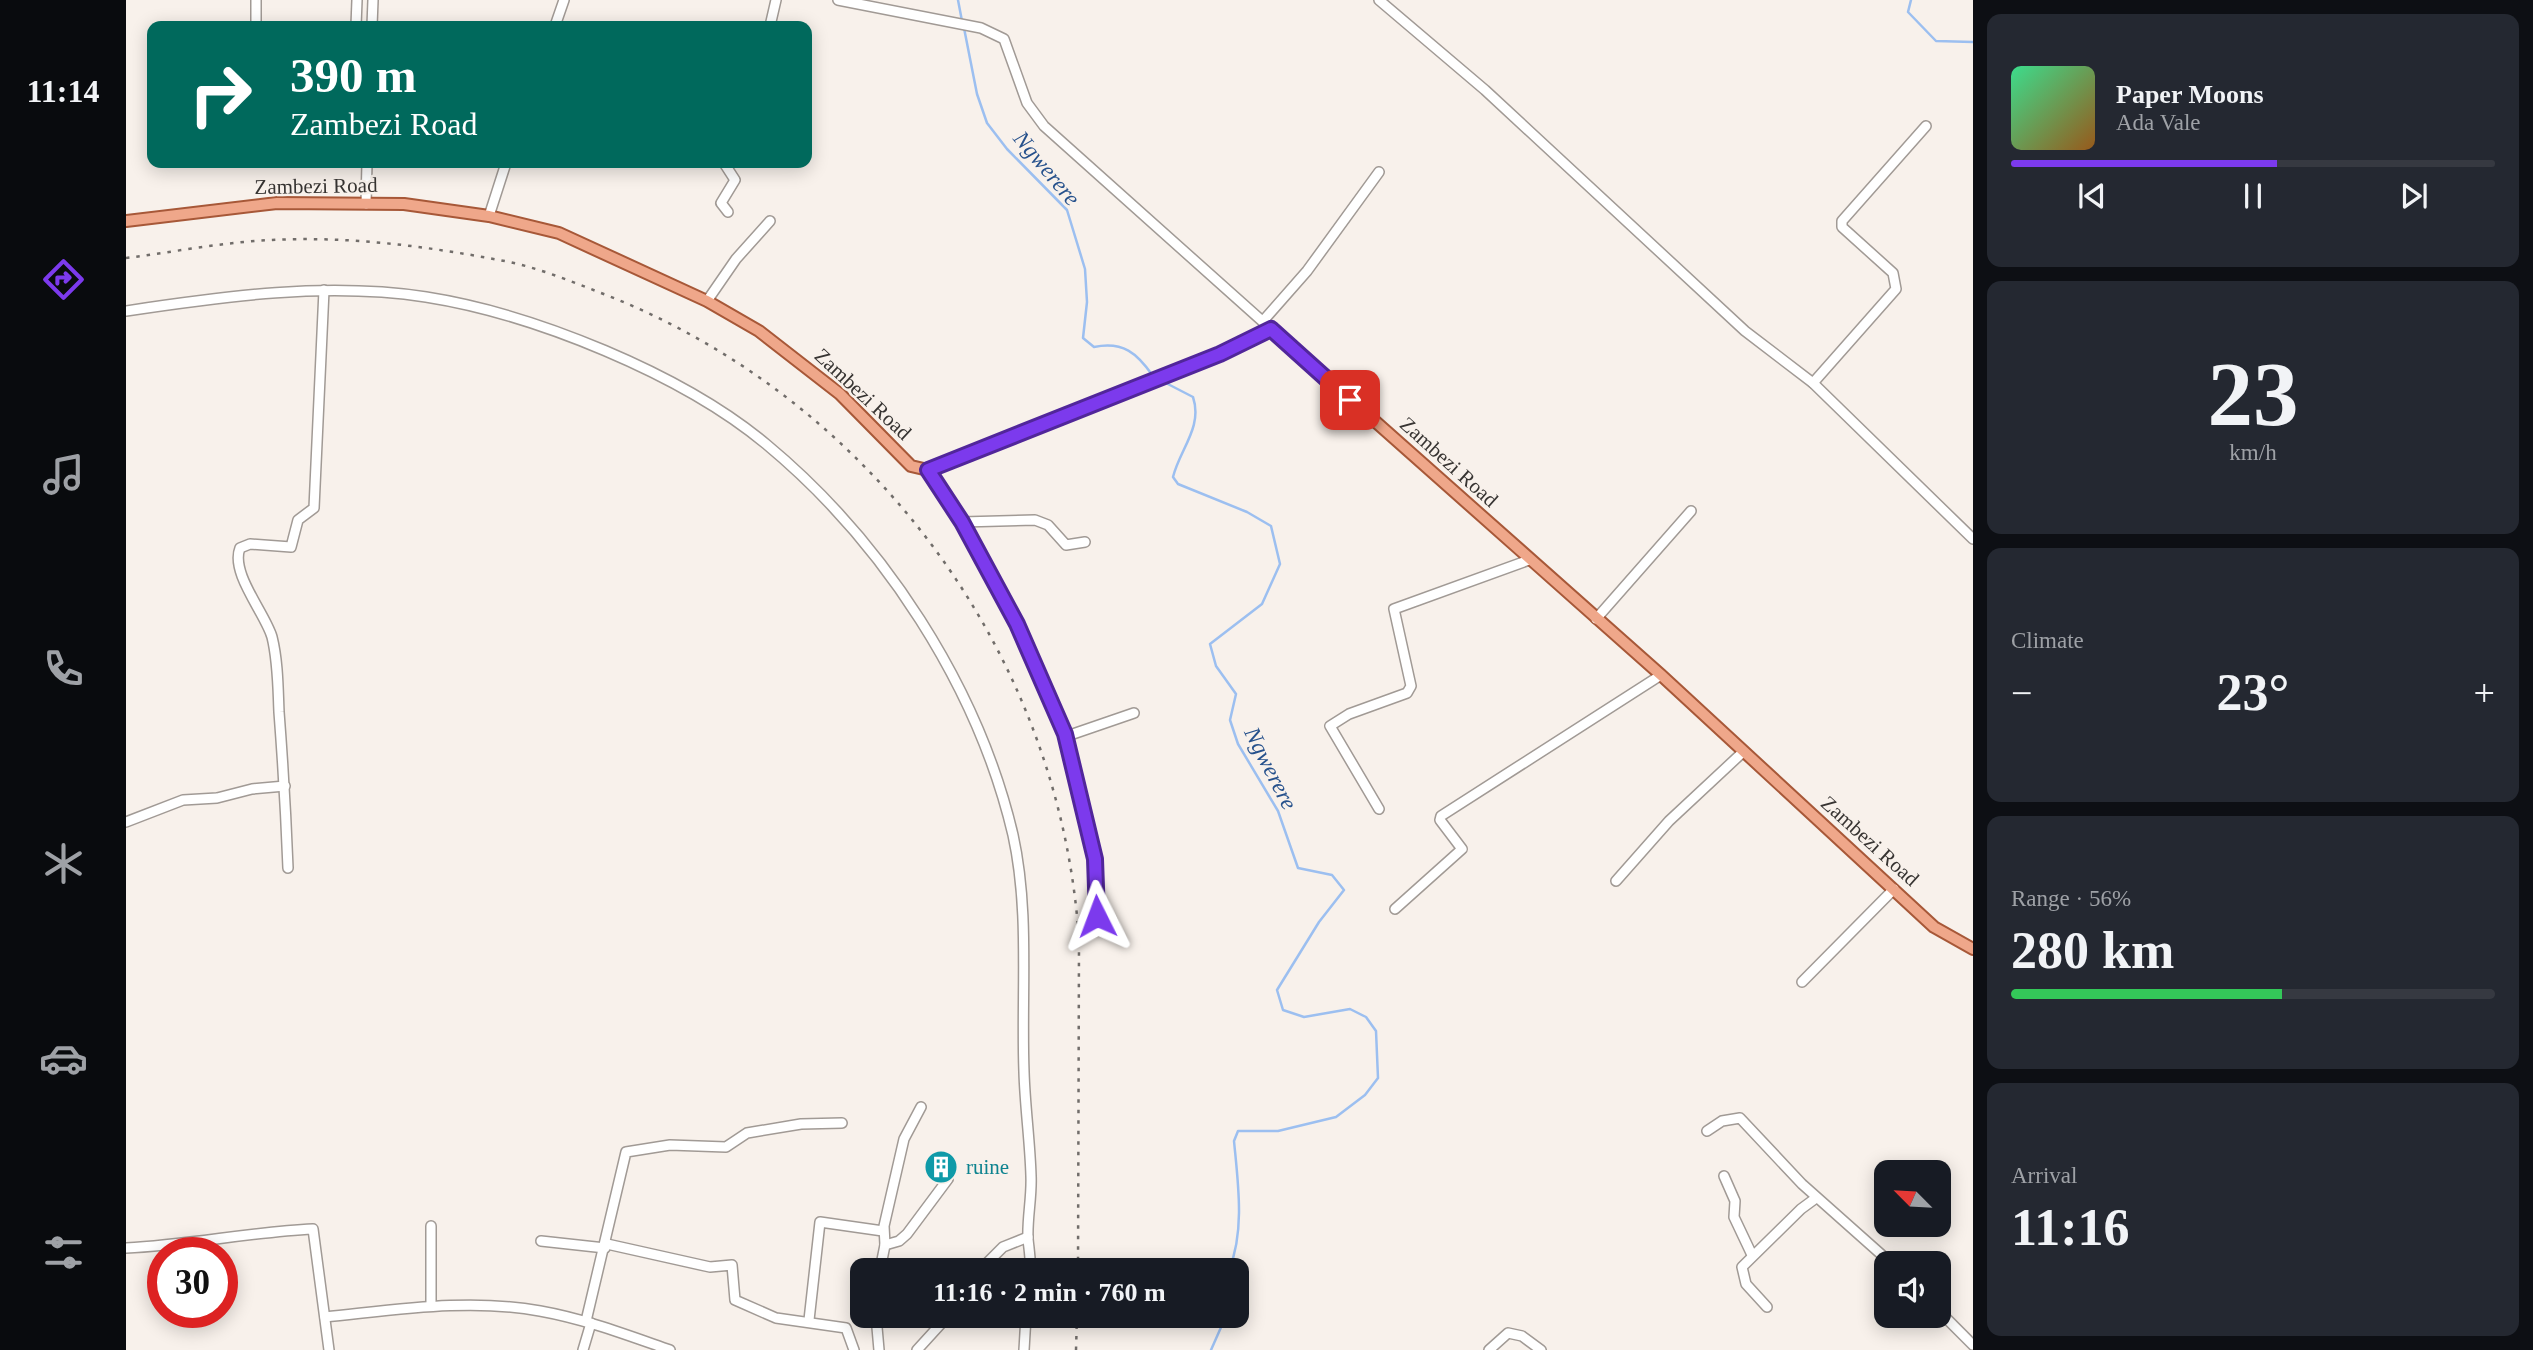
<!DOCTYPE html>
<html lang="en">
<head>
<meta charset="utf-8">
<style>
  body { margin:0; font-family:"Times New Roman",serif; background:#242831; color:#f1f3f6; height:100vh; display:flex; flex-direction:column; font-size:26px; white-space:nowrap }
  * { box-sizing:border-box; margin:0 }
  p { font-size:23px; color:#9ea1a6 }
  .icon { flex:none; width:38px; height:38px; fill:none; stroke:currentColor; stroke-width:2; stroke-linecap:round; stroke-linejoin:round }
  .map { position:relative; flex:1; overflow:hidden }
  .drawer { display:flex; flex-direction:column; gap:14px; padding:14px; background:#0d0f14; width:560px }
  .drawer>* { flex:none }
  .top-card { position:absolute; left:21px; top:21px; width:665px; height:147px; border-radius:14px; box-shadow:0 4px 18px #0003; background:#00695c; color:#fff; overflow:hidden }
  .needle { width:46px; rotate:294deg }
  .tools { position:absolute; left:1748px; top:1160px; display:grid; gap:14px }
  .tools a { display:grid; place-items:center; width:77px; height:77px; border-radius:14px; background:#171b24; box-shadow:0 4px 18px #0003; font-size:35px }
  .speed { position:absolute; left:21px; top:1237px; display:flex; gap:14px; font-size:35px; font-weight:700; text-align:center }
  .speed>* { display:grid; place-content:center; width:91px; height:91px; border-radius:50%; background:#171b24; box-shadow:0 4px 18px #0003; line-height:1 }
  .speed .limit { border:10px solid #d22; background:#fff; color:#111 }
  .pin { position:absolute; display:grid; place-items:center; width:60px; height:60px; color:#fff; margin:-30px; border-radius:14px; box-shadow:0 4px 10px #0006 }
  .me { position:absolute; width:77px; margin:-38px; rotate:357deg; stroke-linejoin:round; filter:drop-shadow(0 0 5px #0008) }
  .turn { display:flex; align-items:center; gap:24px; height:147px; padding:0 28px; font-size:32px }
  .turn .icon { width:91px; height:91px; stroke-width:2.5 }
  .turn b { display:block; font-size:49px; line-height:60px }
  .big { font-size:52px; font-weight:800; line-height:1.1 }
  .drawer .widget { flex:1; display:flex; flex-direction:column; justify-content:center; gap:10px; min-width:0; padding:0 24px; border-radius:14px; background:#242831 }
  .drawer .dial { align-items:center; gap:0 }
  .dial b { font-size:91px; line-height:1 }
  .song { display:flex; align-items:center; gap:21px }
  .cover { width:84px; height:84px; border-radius:10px; background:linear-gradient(135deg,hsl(150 70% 55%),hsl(30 70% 35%)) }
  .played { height:7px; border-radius:4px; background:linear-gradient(90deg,#7c3aed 55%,#363941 55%) }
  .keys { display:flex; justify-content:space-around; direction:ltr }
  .heat { display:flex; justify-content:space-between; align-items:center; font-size:38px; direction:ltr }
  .charge { height:10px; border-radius:5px; background:linear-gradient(90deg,#34c759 56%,#363941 0) }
  .trip { position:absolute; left:724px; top:1258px; width:399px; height:70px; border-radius:14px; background:#171b24; box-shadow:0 4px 18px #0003; font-weight:800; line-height:70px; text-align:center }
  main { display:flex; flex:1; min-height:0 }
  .menu { display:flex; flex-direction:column; width:126px; justify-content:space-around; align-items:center; background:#090b0e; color:#9ea1a6 }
  .menu .icon { width:49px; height:49px }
  .menu .current { color:#7c3aed }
  .menu b { font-size:32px; color:#f1f3f6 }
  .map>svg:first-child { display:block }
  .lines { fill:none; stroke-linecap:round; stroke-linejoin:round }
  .stream { stroke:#9cbff0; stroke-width:2.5 }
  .minor-casing { stroke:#a19a95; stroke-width:12 }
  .major-casing { stroke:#a75838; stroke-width:14 }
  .minor { stroke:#fff; stroke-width:9 }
  .major { stroke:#efa78a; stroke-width:10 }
  .rail { stroke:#716d6a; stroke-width:2.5; stroke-dasharray:3.5 7; stroke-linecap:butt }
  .route-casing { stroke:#51269a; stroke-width:18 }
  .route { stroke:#7c3aed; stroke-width:12 }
  .labels { text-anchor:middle; stroke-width:5; stroke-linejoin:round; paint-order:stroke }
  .street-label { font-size:21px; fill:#373432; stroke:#f8f1eb }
  .culture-label { font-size:21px; fill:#0d838f; stroke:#f8f1eb; text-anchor:start }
  .water-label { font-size:23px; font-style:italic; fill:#26518c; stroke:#f8f1eb }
</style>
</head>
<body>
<main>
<nav class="menu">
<b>11:14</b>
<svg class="icon current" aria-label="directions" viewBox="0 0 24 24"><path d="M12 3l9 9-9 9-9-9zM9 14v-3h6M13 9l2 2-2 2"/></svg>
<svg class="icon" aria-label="music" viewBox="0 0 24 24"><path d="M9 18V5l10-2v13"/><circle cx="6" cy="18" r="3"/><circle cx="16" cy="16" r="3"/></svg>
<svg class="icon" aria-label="phone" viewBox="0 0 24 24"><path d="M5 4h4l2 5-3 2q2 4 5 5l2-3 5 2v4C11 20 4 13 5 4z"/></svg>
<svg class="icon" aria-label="climate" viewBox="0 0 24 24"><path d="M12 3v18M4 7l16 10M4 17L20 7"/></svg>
<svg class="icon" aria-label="car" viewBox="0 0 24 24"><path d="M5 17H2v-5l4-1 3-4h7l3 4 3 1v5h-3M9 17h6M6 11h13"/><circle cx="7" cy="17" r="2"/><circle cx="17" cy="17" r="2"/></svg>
<svg class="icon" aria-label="filters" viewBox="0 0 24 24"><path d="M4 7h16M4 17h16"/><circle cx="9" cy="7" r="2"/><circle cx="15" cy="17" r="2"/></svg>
</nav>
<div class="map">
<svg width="1847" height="1350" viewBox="0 0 1847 1350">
  <rect width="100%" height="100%" fill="#f8f1eb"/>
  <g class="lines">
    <g class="stream">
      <path d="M832 0 836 21"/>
      <path d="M1785 0 1782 12 1810 41 1847 42"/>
      <path d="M838 28 851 94 861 123 881 149 941 210 959 269 961 302 957 338 968 347C997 341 1011 353 1027 376"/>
      <path d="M1036 381 1067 397C1077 427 1054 449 1047 477L1052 484 1121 512 1145 526 1154 564 1136 604 1084 644 1090 666 1110 694 1104 720 1112 744 1152 811 1172 868 1206 875 1218 890 1193 922 1151 990 1157 1010 1178 1017 1224 1009 1240 1017 1250 1031 1252 1078 1239 1095 1210 1117 1152 1131H1112L1108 1141C1112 1183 1119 1231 1103 1270"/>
      <path d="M1085 1350 1100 1316"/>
    </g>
    <defs>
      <g id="minor">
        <path d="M130 0V26"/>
        <path d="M712 0 855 28 878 39 901 103 918 126 1145 329"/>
        <path d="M1253 0 1359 90 1619 331 1687 383 1847 539"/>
        <path d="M230 26 231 0"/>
        <path d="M246 26 247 0"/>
        <path d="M429 26 438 0"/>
        <path d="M644 26 650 0"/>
        <path d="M598 163 609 180 595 203 602 212"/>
        <path d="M240 204 241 163"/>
        <path d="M363 216 380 163"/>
        <path d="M581 301 610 259 644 221"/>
        <path d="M0 311C100 296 200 282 300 297 408 314 556 374 640 444 757 541 852 686 887 835 904 912 895 994 898 1072 899 1107 904 1141 905 1176 906 1197 901 1218 902 1239 903 1250 905 1259 904 1270"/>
        <path d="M1137 321 1181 271 1253 172"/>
        <path d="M1687 383 1770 289 1767 273 1716 227V221L1800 126"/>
        <path d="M802 470C812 488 826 505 837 523 876 589 909 659 936 730L944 735 1008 713"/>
        <path d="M836 522 909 520 922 525 940 545 959 542"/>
        <path d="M1470 619 1565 511"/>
        <path d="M939 734 969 859 971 916"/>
        <path d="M1253 809 1204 726 1223 714 1281 693 1285 686 1268 609 1403 560"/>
        <path d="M0 822 57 800 91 798 126 789 159 786"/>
        <path d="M162 868C160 816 157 764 153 712 152 688 152 661 146 637 139 613 104 573 114 548L124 544 165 547 172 520 188 508 198 290"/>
        <path d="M1490 881 1543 821 1617 752"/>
        <path d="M1269 909 1336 849 1314 820 1315 816 1535 675"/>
        <path d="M1676 982 1768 889"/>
        <path d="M1581 1131 1596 1121 1614 1118 1676 1184 1766 1264"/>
        <path d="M1598 1176 1609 1201 1608 1217 1626 1255"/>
        <path d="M305 1226V1306"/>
        <path d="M415 1241 479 1248"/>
        <path d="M481 1244 584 1267 606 1265 609 1300 650 1318 720 1328 728 1350"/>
        <path d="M759 1245 773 1241 781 1234 822 1179"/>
        <path d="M0 1248C63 1245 124 1232 187 1229L203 1350"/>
        <path d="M754 1270 759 1245 758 1226 778 1139 795 1107"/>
        <path d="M854 1270 877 1247 902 1237"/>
        <path d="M1641 1307 1620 1284 1616 1267 1675 1209 1690 1198"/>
        <path d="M1813 1311 1847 1345"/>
        <path d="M750 1316 753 1350"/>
        <path d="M199 1317C270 1310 343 1298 414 1311 459 1319 501 1335 544 1350"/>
        <path d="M683 1320 694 1222 757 1231"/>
        <path d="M460 1321 500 1152 544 1145 600 1147 621 1133 675 1124 716 1123"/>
        <path d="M457 1350 465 1323"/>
        <path d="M791 1350 822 1316"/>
        <path d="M898 1350 900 1316"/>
        <path d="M1363 1350 1382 1333 1396 1336 1415 1350"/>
      </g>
      <path id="major" d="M0 221 151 203 278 204 363 216 433 233 581 301 633 331 714 394 785 466 802 470 1094 354 1145 329 1535 675 1808 927 1847 949"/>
    </defs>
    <use href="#minor" class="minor-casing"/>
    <use href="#major" class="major-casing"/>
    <use href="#minor" class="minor"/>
    <use href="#major" class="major"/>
    <g class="rail">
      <path d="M0 258C48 252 98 242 146 240 221 236 299 246 373 260 408 266 442 280 475 293 743 396 935 653 953 941L952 1270"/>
      <path d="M950 1350 951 1316"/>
    </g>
  </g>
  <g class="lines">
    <defs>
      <path id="route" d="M971 916 969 859 939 734 891 624 836 522 802 470 1094 354 1145 329 1224 400"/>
    </defs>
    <use href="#route" class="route-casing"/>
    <use href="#route" class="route"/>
  </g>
  <defs>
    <symbol id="building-disc" viewBox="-11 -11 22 22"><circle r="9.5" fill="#0f9aa8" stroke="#f8f1eb"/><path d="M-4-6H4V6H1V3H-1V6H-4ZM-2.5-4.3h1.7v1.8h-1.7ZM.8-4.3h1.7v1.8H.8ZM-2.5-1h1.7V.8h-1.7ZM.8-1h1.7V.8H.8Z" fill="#fff"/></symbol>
  </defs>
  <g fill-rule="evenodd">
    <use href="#building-disc" x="796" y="1148" width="38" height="38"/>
  </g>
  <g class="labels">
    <g class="street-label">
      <text transform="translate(190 186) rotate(-1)" y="7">Zambezi Road</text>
      <text transform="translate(737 394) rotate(43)" y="7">Zambezi Road</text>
      <text transform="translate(1323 462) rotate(42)" y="7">Zambezi Road</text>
      <text transform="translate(1744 841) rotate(42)" y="7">Zambezi Road</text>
    </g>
    <g class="culture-label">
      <text x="840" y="1174">ruine</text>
    </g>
    <g class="water-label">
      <text transform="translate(921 168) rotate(50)" y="8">Ngwerere</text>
      <text transform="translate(1145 768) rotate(63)" y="8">Ngwerere</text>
    </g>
  </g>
</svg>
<div class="tools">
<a><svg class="needle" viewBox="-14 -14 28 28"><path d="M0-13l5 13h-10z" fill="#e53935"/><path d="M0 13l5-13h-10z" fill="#9ea1a6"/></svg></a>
<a><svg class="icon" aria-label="sound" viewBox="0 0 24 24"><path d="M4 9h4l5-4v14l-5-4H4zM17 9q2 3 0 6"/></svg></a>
</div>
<div class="speed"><div class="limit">30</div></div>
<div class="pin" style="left:1224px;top:400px;background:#d93025"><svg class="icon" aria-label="arrive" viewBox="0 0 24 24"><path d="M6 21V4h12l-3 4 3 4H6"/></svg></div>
<svg class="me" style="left:971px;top:916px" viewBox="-20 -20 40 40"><path d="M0-17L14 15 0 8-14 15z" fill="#7c3aed" stroke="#fff" stroke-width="4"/></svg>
<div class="trip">11:16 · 2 min · 760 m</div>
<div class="top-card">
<div class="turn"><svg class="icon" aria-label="right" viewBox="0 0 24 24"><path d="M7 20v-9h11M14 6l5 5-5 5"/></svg><div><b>390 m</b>Zambezi Road</div></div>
</div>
</div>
<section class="drawer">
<div class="widget">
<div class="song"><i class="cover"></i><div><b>Paper Moons</b><p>Ada Vale</p></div></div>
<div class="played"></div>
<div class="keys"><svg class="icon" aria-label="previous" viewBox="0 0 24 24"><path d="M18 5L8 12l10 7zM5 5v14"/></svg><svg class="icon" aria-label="pause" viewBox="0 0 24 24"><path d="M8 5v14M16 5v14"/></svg><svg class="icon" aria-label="next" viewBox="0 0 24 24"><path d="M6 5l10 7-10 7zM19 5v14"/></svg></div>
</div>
<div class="widget dial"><b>23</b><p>km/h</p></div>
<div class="widget"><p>Climate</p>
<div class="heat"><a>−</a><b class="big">23°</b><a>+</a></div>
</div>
<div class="widget"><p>Range · 56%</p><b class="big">280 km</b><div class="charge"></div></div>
<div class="widget"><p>Arrival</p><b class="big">11:16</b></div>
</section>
</main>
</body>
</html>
